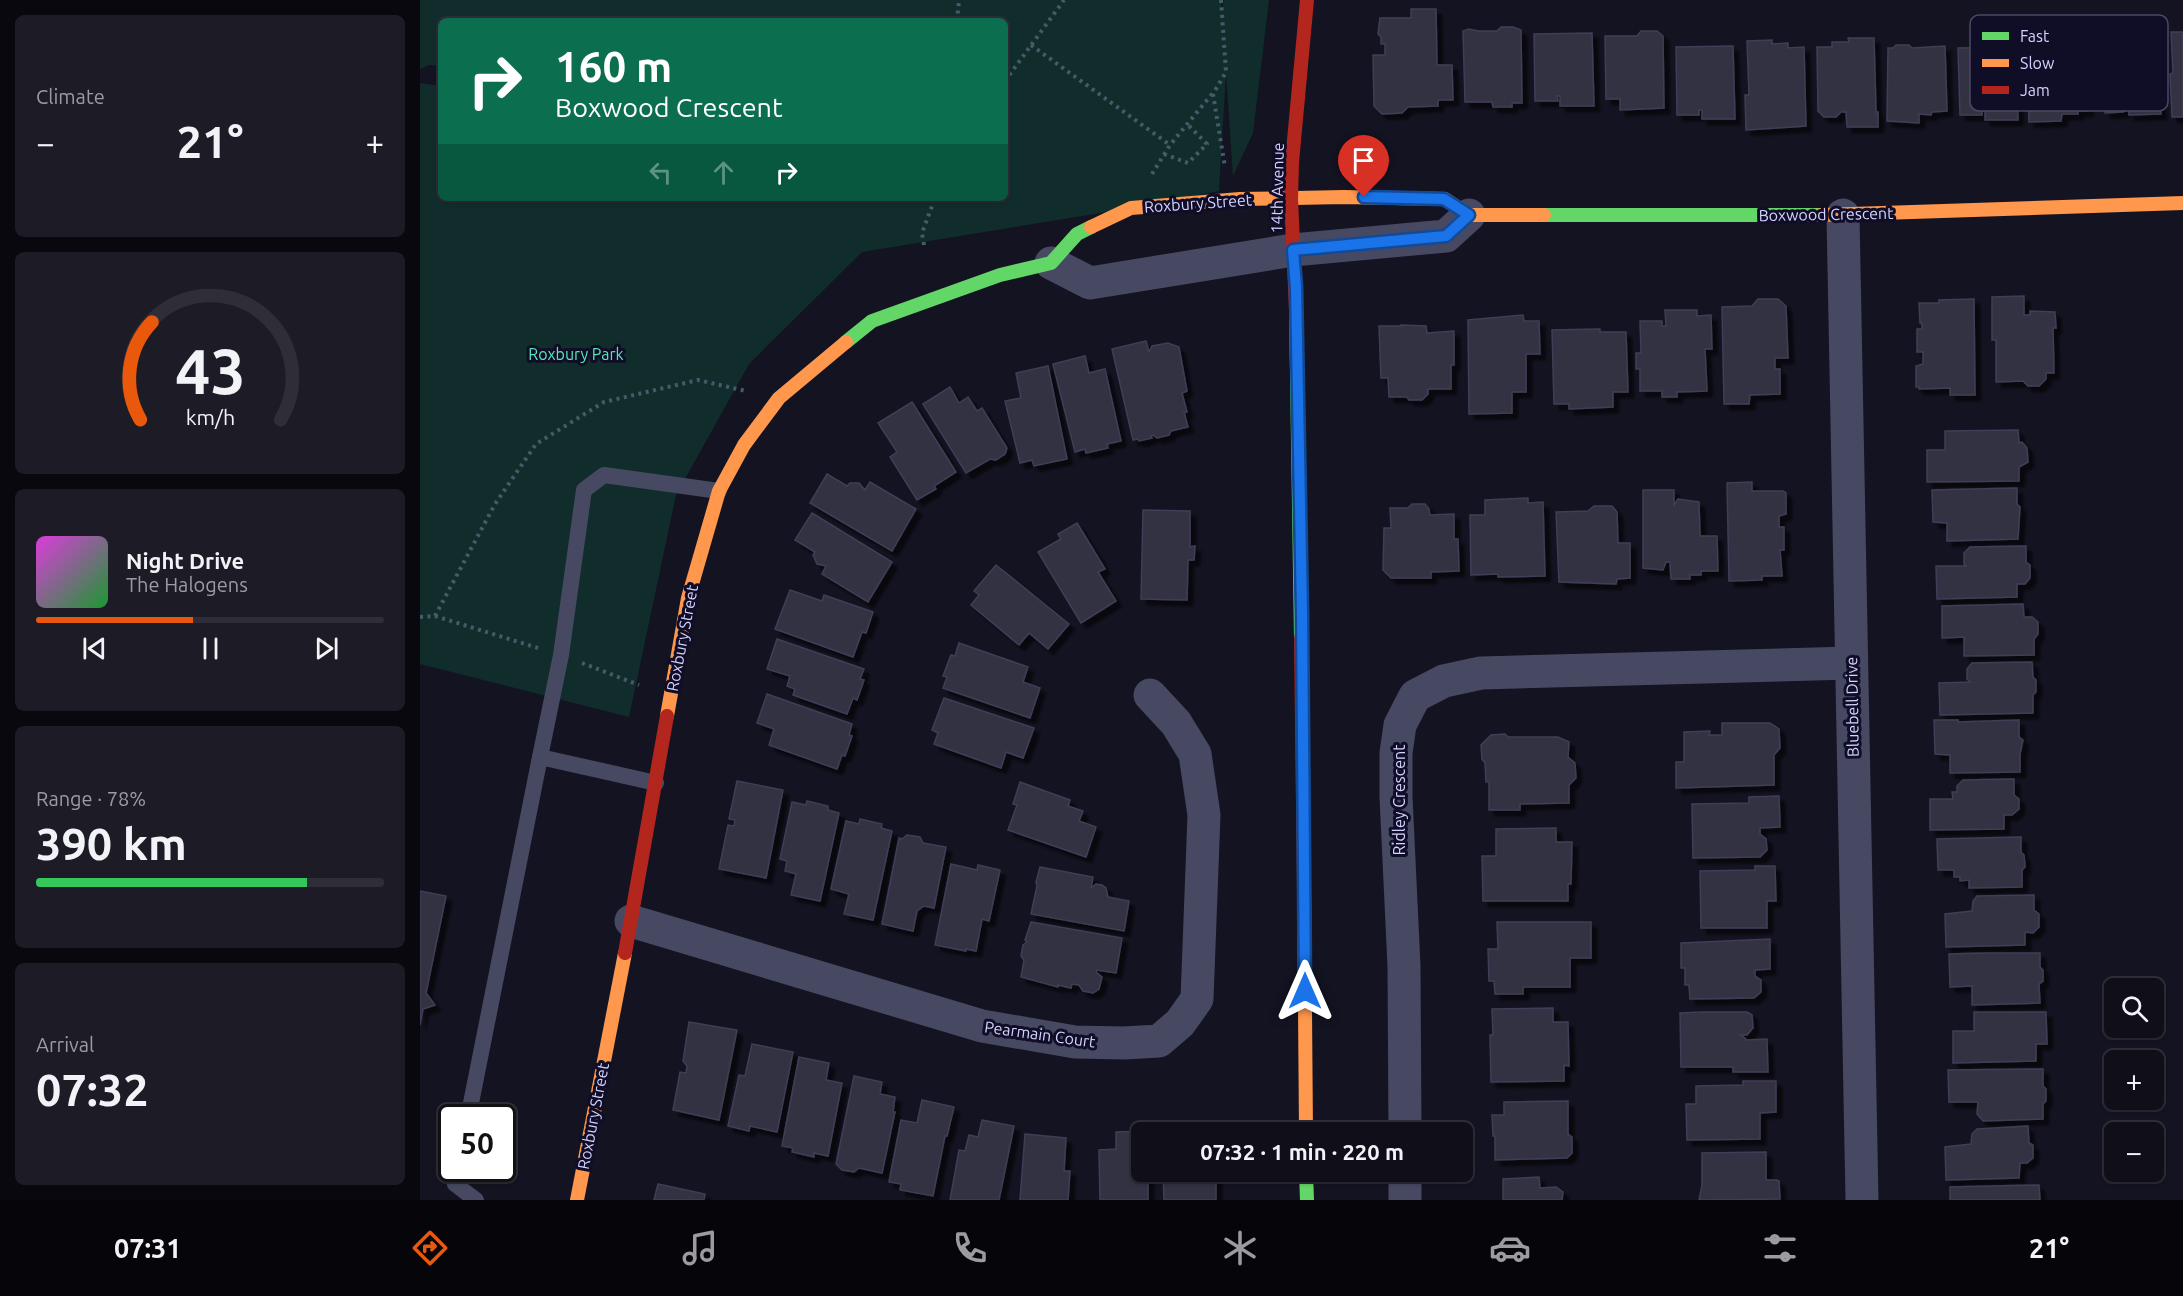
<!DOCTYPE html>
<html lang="en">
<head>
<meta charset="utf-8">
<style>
  body { margin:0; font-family:Ubuntu,sans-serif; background:#1d1c26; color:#f1f3f6; height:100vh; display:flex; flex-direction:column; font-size:22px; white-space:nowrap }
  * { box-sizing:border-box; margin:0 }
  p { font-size:20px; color:#9b9ca2 }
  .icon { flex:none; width:33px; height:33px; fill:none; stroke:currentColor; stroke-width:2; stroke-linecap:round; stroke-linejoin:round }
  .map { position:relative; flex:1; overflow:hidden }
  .sheet { display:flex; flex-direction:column; gap:15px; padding:15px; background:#08080e; width:420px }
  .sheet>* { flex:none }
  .banner { position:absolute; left:18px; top:18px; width:570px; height:183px; border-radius:9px; box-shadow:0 2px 4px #0004,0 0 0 2px #2f2e38; background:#0b6e4f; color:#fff; overflow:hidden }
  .tools { position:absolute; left:1684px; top:978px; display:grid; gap:12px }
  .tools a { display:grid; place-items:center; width:60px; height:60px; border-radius:9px; background:#0f0e19; box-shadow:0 2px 4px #0004,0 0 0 2px #2f2e38; font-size:30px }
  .speed { position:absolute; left:18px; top:1104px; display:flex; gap:12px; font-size:30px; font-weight:700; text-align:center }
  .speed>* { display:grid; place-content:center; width:78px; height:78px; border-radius:50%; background:#0f0e19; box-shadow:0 2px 4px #0004,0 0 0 2px #2f2e38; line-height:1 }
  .speed .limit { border:3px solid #111; border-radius:9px; background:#fff; color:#111 }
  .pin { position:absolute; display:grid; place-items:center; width:51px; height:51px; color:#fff; margin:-62px -26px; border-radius:50% 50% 50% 0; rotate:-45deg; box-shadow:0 0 6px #0007 }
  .pin .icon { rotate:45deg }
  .me { position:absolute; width:66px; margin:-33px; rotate:0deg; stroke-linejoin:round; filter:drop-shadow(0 0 4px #0008) }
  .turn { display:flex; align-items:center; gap:21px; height:126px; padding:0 18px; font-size:27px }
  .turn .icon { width:78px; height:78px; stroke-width:2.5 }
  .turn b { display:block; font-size:42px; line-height:51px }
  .lanes { display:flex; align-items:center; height:57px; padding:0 18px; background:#0003; justify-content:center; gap:30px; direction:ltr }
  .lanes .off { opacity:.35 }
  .big { font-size:45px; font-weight:700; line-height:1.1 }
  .sheet .widget { flex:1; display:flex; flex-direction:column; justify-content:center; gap:9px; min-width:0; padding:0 21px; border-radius:9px; background:#1d1c26 }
  .sheet .dial { align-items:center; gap:0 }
  .dial svg { height:156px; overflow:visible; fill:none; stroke:#2f2e38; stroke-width:7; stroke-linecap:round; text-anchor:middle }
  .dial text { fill:#f1f3f6; stroke:none }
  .song { display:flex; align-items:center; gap:18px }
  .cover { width:72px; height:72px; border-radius:9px; background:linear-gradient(135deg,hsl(300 70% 55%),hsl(130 70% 35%)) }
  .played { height:6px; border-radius:3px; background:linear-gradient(90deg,#ea580c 45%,#2f2e38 45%) }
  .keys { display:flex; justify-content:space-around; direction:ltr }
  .heat { display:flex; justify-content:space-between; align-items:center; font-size:33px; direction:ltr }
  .charge { height:9px; border-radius:4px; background:linear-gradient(90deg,#34c759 78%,#2f2e38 0) }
  .trip { position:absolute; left:711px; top:1122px; width:342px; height:60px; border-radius:9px; background:#0f0e19; box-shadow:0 2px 4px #0004,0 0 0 2px #2f2e38; font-weight:700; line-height:60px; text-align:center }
  .dock { display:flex; height:96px; justify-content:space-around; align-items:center; background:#06060a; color:#9b9ca2 }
  .dock .icon { width:42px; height:42px }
  .dock .current { color:#ea580c }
  .dock b { font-size:27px; color:#f1f3f6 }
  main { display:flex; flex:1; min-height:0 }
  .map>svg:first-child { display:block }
  .green { fill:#112d2b }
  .building { fill:#323143; stroke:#403e56; stroke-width:1.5; filter:url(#shadow) }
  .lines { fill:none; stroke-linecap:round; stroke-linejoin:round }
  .path { stroke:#475a68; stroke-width:4; stroke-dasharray:3 4.5; stroke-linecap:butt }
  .lane { stroke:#474962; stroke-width:16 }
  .street { stroke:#474962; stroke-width:33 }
  .fast { stroke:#63d668; stroke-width:14 }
  .slow { stroke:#ff974d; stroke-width:14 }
  .jam { stroke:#b3261e; stroke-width:14 }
  .route-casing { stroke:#114b97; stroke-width:15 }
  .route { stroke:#1a73e8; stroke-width:10 }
  .labels { text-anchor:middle; stroke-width:6; stroke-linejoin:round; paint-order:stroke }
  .street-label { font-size:16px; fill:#d4d3ff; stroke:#100d27 }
  .park-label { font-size:16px; fill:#57e8b7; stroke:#100d27 }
  .key { fill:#100d27; stroke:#4b4868; stroke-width:1.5 }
  .key-label { font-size:16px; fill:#d4d3ff }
</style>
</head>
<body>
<main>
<section class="sheet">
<div class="widget"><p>Climate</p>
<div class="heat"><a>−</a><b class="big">21°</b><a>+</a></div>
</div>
<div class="widget dial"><svg viewBox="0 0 100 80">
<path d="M14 69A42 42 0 1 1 86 69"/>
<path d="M14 69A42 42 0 0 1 20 19" stroke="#ea580c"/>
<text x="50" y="56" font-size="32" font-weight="700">43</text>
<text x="50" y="72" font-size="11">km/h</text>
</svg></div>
<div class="widget">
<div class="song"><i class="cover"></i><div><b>Night Drive</b><p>The Halogens</p></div></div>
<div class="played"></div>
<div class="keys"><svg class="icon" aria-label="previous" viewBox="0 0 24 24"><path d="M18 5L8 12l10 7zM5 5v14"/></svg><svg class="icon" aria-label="pause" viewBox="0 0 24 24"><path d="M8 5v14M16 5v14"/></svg><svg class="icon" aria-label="next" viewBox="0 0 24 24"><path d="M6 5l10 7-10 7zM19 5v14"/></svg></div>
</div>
<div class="widget"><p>Range · 78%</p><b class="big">390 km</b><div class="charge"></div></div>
<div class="widget"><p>Arrival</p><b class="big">07:32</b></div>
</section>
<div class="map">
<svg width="1763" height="1200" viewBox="0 0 1763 1200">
  <defs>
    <filter id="shadow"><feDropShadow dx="5.5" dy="5.5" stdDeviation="1.5" flood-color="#0009"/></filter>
  </defs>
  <rect width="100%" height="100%" fill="#141321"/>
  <path class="green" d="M0 0H801L802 9 804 0H849L833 133 813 176 806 73 799 191 711 208 442 252 329 364 256 495 209 717 0 664V83L21 86V198H585V21H21V66L9 65 0 69Z"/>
  <g class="building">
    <path d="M991 9H1016L1017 65H1032L1033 100H1018V106L988 107 982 113 962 114 954 106 953 55H965V44H961V37L958 34 960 18H991Z"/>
    <path d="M1081 27H1093L1101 30 1102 103H1092V107H1073L1072 102H1045L1043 31 1049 29 1058 31H1077Z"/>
    <path d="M1221 31H1237L1243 36 1244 108 1200 110V99H1186L1185 36H1217Z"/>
    <path d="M1751 32H1763V117H1752L1750 74 1753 73Z"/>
    <path d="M1172 33 1174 106H1140V96H1137L1138 101H1115L1114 34Z"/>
    <path d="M1626 33H1651V36H1667L1668 111H1658V114H1642L1641 121 1609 122 1608 86 1611 87 1610 46 1626 45Z"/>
    <path d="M1428 38H1454L1456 112H1458V127H1427L1426 112H1421L1416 117H1404L1398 111 1397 47H1412V42H1429Z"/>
    <path d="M1352 40V44L1368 43V48L1384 47 1386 126 1326 130 1325 95H1329L1327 41Z"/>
    <path d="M1738 41 1741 114 1709 115 1708 106H1705V111L1703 112 1685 113 1680 44Z"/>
    <path d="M1476 45H1489L1492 48 1525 46 1527 111 1512 112 1511 115 1499 114V123L1467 121 1468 48H1473Z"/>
    <path d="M1313 46 1315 119H1282V110H1279V115H1257L1256 47Z"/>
    <path d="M1596 47 1598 120H1565V111L1562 110V115H1540L1538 48Z"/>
    <path d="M1604 296V315H1610V311L1635 312 1636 328H1633L1634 373H1626V379L1619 386H1608L1603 381 1576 382V340H1572V297Z"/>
    <path d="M1338 299H1358L1366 306 1368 358H1355V369H1360V394L1330 395 1329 404H1304L1302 307 1332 306Z"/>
    <path d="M1554 299 1555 395H1530V388L1499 389V387H1496V366L1503 364V352H1497V329H1502V323H1500L1499 303H1519V300Z"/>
    <path d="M1245 310H1277V316L1291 315 1292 349H1285L1287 391 1257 392V397H1242V391H1220V369H1216V353H1221L1220 321H1242V326H1246Z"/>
    <path d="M1103 315 1104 321H1119L1120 354H1106V392H1092V413L1049 414 1048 320Z"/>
    <path d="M981 325 1006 326 1007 333 1034 331V365H1031V389H1008V394L1002 400H989L987 397H969L968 378H961L959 326H981Z"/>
    <path d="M1178 329H1180V332H1206L1208 392H1193V407L1149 409V404H1134L1132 330Z"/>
    <path d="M726 341 729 352 732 346 748 343 759 347 767 391 762 393 767 412H764L768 427 751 431 749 435 737 438 733 435 731 436 732 438 719 441 718 439 713 440 692 349Z"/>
    <path d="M665 356 669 373 685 369 701 441 687 444 688 448 666 453 665 449 655 452 633 364Z"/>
    <path d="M628 366 647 459 614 466 612 460 600 463 585 401 601 398 596 373Z"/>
    <path d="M530 387 539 403 548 397 557 411 562 408 587 448 585 454 576 460 570 459 546 473 503 404Z"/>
    <path d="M492 402 536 472 514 486 516 489 497 500 470 457 477 452 458 423Z"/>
    <path d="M1598 430 1599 443 1602 442 1607 448 1608 462 1599 467V481L1507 482V450H1525V431Z"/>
    <path d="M407 474 427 486 430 483H439L445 490 450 482 496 509 472 551 390 503Z"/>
    <path d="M1332 482V491H1363L1366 493V514L1359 516V527H1364V550H1360L1362 576H1342V580L1309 581 1307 483Z"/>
    <path d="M1597 488V504L1600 507 1598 539 1527 541V523L1513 522 1512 490Z"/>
    <path d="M1223 490H1254V505L1258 499 1279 502 1280 536H1297L1298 571H1281V575H1270V579H1251L1250 562H1246L1243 570 1223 568Z"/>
    <path d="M1108 498V503L1123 502 1125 576 1081 577H1078V574L1051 575 1050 515H1065V500Z"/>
    <path d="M992 504H1005L1009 509 1010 515 1034 514V539H1038L1039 571 1011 572V578H971L963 570 964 528H971L970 508H988Z"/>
    <path d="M1174 506H1192L1197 512 1198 543H1210V578L1197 579 1196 584 1139 582 1136 512 1168 511Z"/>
    <path d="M723 510 770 511V547L775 546 774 560H768L767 600 721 599Z"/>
    <path d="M392 513 472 562 448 602 402 574 406 566 397 564 393 555 395 552 375 540Z"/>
    <path d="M657 523 685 569 678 572 696 601 661 623 618 552 641 539 638 534Z"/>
    <path d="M1606 546V562L1610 565V578L1605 584H1597V597L1517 599 1516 566H1546L1544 564V553L1550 547Z"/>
    <path d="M576 565 649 624 628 649 609 633 599 645 551 605 559 595 554 591Z"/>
    <path d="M370 590 402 601 404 595 453 612 446 633 442 632 433 657 355 629Z"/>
    <path d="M1603 604 1604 617H1612L1618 622V634L1614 639V655L1544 656V637L1522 638V606Z"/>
    <path d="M357 639 444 669 440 679 444 680 437 700 433 698 427 714 373 695 375 689 367 686 370 676 347 669Z"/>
    <path d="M539 643 608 667 603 682 620 688 610 718 523 688 527 677 523 676 531 655 535 656Z"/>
    <path d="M1612 662 1613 677 1616 680V692L1613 695V713L1520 715 1519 683 1550 682 1547 679V669L1552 663Z"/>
    <path d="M347 694 432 724 429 735 432 736 425 756 422 755 417 769 349 745 354 729 337 723Z"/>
    <path d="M524 698 614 728 603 758 586 752 581 768 514 744 518 733 512 730Z"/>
    <path d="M1514 720H1538V722L1599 720V737L1603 740 1600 754V772L1530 773V755L1515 754Z"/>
    <path d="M1302 723H1350L1359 729 1360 748 1354 755V785L1256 788V762H1264V732L1290 731 1289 735H1302Z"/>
    <path d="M1085 734 1088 737H1138L1149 742 1148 757 1155 763 1156 778 1149 785V803L1100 804V810H1069V782H1066L1065 763 1062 759 1061 745 1071 735Z"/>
    <path d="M1594 779V795L1599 799V809L1592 815H1584V829L1510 830V799H1533L1532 792H1537V786L1543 780Z"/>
    <path d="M317 781 363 790 346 878 299 869 308 825 314 826 315 820 309 819Z"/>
    <path d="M600 782 650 800 648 806 663 811 659 821 676 827 666 857 588 830 597 805 593 804Z"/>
    <path d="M1359 796 1360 827 1340 828V834L1346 839 1347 850 1340 857 1273 858 1272 804 1329 803V797Z"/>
    <path d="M387 801 408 806V810L419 813 400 901 371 895 376 874 365 871 367 861 360 859 372 802 386 805Z"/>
    <path d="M440 819 462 824 461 828 472 831 453 920 424 914 429 894 411 889 426 821 439 824Z"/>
    <path d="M1136 828V842H1152L1151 884H1148V901H1063L1062 856H1076V829Z"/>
    <path d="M487 835 500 837 503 843 526 847 514 908 504 906 497 911 493 931 462 924 479 838 482 839Z"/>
    <path d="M1601 837V852L1604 855 1605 867 1602 870V887L1549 888V880L1540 881V877H1534V870H1518L1517 839Z"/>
    <path d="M531 864 557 870 558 865 580 870 569 921 562 919 556 951 546 949V951L515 945Z"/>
    <path d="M1335 866H1355L1356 901H1347V928H1281L1280 871 1335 870Z"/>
    <path d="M620 867 673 877 671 888 676 884 682 885 686 888 688 897 709 901 704 931 611 914 617 886 616 882Z"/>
    <path d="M0 891 26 896 6 993 15 1005 3 1009 0 1025Z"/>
    <path d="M1614 895V910L1619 914V927L1613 933 1605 932V945L1526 947 1525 914 1552 911 1553 901 1557 896Z"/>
    <path d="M611 922 702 938 696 973 677 970 676 972 682 977 679 989 673 993 663 991 659 985 652 984 651 988 638 985V987L601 977 604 960 601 956 603 945 607 942 605 940Z"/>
    <path d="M1077 922H1171V958H1150V987H1103V994H1075L1074 981H1069L1068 949H1078Z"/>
    <path d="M1350 939V969L1335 970V976L1341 980V992L1334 998 1270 999 1269 985H1265V968H1261V943Z"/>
    <path d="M1566 953H1620V967L1623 970V981L1619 984 1620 1003 1552 1005V986L1530 987 1529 954Z"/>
    <path d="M1133 1008V1022H1148L1149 1066 1144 1065V1081L1071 1082 1070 1035H1073L1072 1009Z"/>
    <path d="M1282 1012H1327L1332 1015 1333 1028 1327 1035H1321L1327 1040 1347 1039 1348 1072H1313V1067H1261L1260 1013Z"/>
    <path d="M1554 1012H1626L1627 1044H1616V1061L1533 1063V1031H1554Z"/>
    <path d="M269 1022 317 1030 299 1120 253 1110 260 1072 266 1073 267 1066 263 1061Z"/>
    <path d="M332 1044 373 1052 357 1132 330 1126 329 1131 308 1126 319 1075 325 1076Z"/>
    <path d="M379 1057 409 1063 406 1080 422 1083 408 1156 394 1153V1157L372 1152 373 1148 362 1146Z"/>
    <path d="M1623 1069V1086L1626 1089V1101L1623 1104V1119L1563 1121 1557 1114 1558 1102H1529L1528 1070Z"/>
    <path d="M434 1076 462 1082 460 1094 475 1097 473 1112H475L462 1173 439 1168 434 1172 422 1170 416 1164Z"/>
    <path d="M1323 1081H1356V1112L1340 1113V1139L1267 1140 1266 1104H1276V1086L1323 1085Z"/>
    <path d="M502 1100 534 1107 527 1136H525L513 1196 480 1190 481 1184 469 1182 481 1120 497 1123Z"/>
    <path d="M1148 1101V1134L1152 1137V1153L1147 1158 1075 1160V1136H1073L1072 1115H1084V1102Z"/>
    <path d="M562 1120 594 1126 579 1200H530L539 1150 545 1151 549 1135 558 1137Z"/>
    <path d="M1608 1126 1609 1143 1613 1145V1158L1607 1163H1600L1599 1178 1526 1180 1525 1147 1551 1144 1552 1134 1557 1129Z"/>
    <path d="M769 1130V1132H738V1131Z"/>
    <path d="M727 1131 722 1132V1172H728V1200H680L679 1150 696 1149V1132Z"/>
    <path d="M605 1134 646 1138 644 1171H650L648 1200H600Z"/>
    <path d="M1346 1152V1180H1357L1359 1181 1360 1199 1279 1200 1282 1185V1153Z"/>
    <path d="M743 1172H803H796V1200H744Z"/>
    <path d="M1119 1177 1120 1188 1136 1187 1143 1192 1142 1200H1083V1179Z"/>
    <path d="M238 1184 285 1194 284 1200H234Z"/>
    <path d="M1619 1185 1620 1200H1530V1187Z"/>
  </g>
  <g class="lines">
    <g class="path">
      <path d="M801 0 806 72 793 94 805 167"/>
      <path d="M537 21 539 0"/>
      <path d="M611 45 750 145"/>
      <path d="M585 81 644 0"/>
      <path d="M744 154 768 163 787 144 767 124"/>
      <path d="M732 174 750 145 792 94"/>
      <path d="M504 245 502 233 515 198"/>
      <path d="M15 616 75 504 116 444 184 402 278 380 326 391"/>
      <path d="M0 617 15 616 118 648"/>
      <path d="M162 663 219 685"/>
    </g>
    <g class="lane">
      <path d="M120 757 141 655 164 490 184 475 299 491"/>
      <path d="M48 1118 120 757 236 783"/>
      <path d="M38 1168 35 1184 56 1200"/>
    </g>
    <g class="street">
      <path d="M1423 215 1442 1200"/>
      <path d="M631 263 670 283 873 250 1026 236 1049 215"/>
      <path d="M211 921 562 1026 655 1042 704 1043 739 1041 760 1023 777 999 784 815 775 754 756 723 730 695"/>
      <path d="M985 1132 984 966 976 797V753L980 725 995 696 1024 681 1061 673 1431 663"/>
      <path d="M985 1172V1200"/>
    </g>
    <g class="fast">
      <path d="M1124 215H1401"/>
      <path d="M876 310 881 638"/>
      <path d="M426 342 452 321 580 275 631 263 657 234 671 227"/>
      <path d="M886 1172 887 1200"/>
    </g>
    <g class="slow">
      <path d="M1401 215 1763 203"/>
      <path d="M671 227 711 208 820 199 924 197 1025 199 1049 215H1124"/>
      <path d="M247 716 268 598 299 491 324 445 359 398 426 342"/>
      <path d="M884 886 886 1132"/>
      <path d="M157 1200 205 953"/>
    </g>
    <g class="jam">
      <path d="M876 310 871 198 872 162 887 0"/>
      <path d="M881 638 884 886"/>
      <path d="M205 953 247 716"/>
    </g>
  </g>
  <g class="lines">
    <defs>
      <path id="route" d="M885 991 882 614 876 287 873 250 1026 236 1049 215 1024 199 944 197"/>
    </defs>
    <use href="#route" class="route-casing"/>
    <use href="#route" class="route"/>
  </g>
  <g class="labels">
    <g class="street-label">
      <text transform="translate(857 188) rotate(-89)" y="6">14th Avenue</text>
      <text transform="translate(778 203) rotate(-4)" y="6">Roxbury Street</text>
      <text transform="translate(1406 214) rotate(-1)" y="6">Boxwood Crescent</text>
      <text transform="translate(262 638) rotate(-79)" y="6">Roxbury Street</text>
      <text transform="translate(1432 707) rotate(-91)" y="6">Bluebell Drive</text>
      <text transform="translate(979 800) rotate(-90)" y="6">Ridley Crescent</text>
      <text transform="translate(620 1034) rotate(8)" y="6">Pearmain Court</text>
      <text transform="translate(173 1116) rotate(-79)" y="6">Roxbury Street</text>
    </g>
    <g class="park-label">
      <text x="156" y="360">Roxbury Park</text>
    </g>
  </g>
  <rect x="1550" y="15" width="198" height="96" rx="9" class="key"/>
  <rect x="1562" y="32" width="27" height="8" fill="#63d668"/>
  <rect x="1562" y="59" width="27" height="8" fill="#ff974d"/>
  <rect x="1562" y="86" width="27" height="8" fill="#b3261e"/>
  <g class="key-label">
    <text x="1600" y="42">Fast</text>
    <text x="1600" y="69">Slow</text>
    <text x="1600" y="96">Jam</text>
  </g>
</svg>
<div class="tools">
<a><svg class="icon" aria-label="search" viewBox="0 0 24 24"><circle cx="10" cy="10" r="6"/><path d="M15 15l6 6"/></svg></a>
<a>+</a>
<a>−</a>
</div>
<div class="speed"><div class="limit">50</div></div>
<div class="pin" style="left:944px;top:197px;background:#d93025"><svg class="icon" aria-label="arrive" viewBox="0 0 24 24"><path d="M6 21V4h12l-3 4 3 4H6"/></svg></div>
<svg class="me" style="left:885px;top:991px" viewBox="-20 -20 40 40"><path d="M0-17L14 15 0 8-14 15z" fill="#1a73e8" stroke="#fff" stroke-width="4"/></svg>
<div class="trip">07:32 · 1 min · 220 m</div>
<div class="banner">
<div class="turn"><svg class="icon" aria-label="right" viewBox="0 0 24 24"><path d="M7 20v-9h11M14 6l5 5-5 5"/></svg><div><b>160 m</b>Boxwood Crescent</div></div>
<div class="lanes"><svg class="icon off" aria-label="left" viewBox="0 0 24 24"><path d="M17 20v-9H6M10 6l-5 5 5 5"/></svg><svg class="icon off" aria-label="ahead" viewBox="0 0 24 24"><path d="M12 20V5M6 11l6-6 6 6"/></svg><svg class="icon" aria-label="right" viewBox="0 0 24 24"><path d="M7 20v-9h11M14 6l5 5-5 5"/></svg></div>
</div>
</div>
</main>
<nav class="dock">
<b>07:31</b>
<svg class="icon current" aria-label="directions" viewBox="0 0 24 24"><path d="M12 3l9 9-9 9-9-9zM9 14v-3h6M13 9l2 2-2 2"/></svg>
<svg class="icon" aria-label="music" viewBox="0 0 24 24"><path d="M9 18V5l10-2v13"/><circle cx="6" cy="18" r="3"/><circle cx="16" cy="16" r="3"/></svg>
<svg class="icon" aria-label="phone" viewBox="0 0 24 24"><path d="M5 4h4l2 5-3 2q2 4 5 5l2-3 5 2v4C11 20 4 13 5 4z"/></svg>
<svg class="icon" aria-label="climate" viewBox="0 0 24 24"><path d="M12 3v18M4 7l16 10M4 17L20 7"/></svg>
<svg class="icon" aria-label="car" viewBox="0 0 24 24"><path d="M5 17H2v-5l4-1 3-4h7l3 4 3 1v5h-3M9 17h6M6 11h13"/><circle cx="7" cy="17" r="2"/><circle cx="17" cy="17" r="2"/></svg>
<svg class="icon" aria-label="filters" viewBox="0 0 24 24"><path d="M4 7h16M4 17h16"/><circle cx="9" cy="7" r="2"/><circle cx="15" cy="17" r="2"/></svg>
<b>21°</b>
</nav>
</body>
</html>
